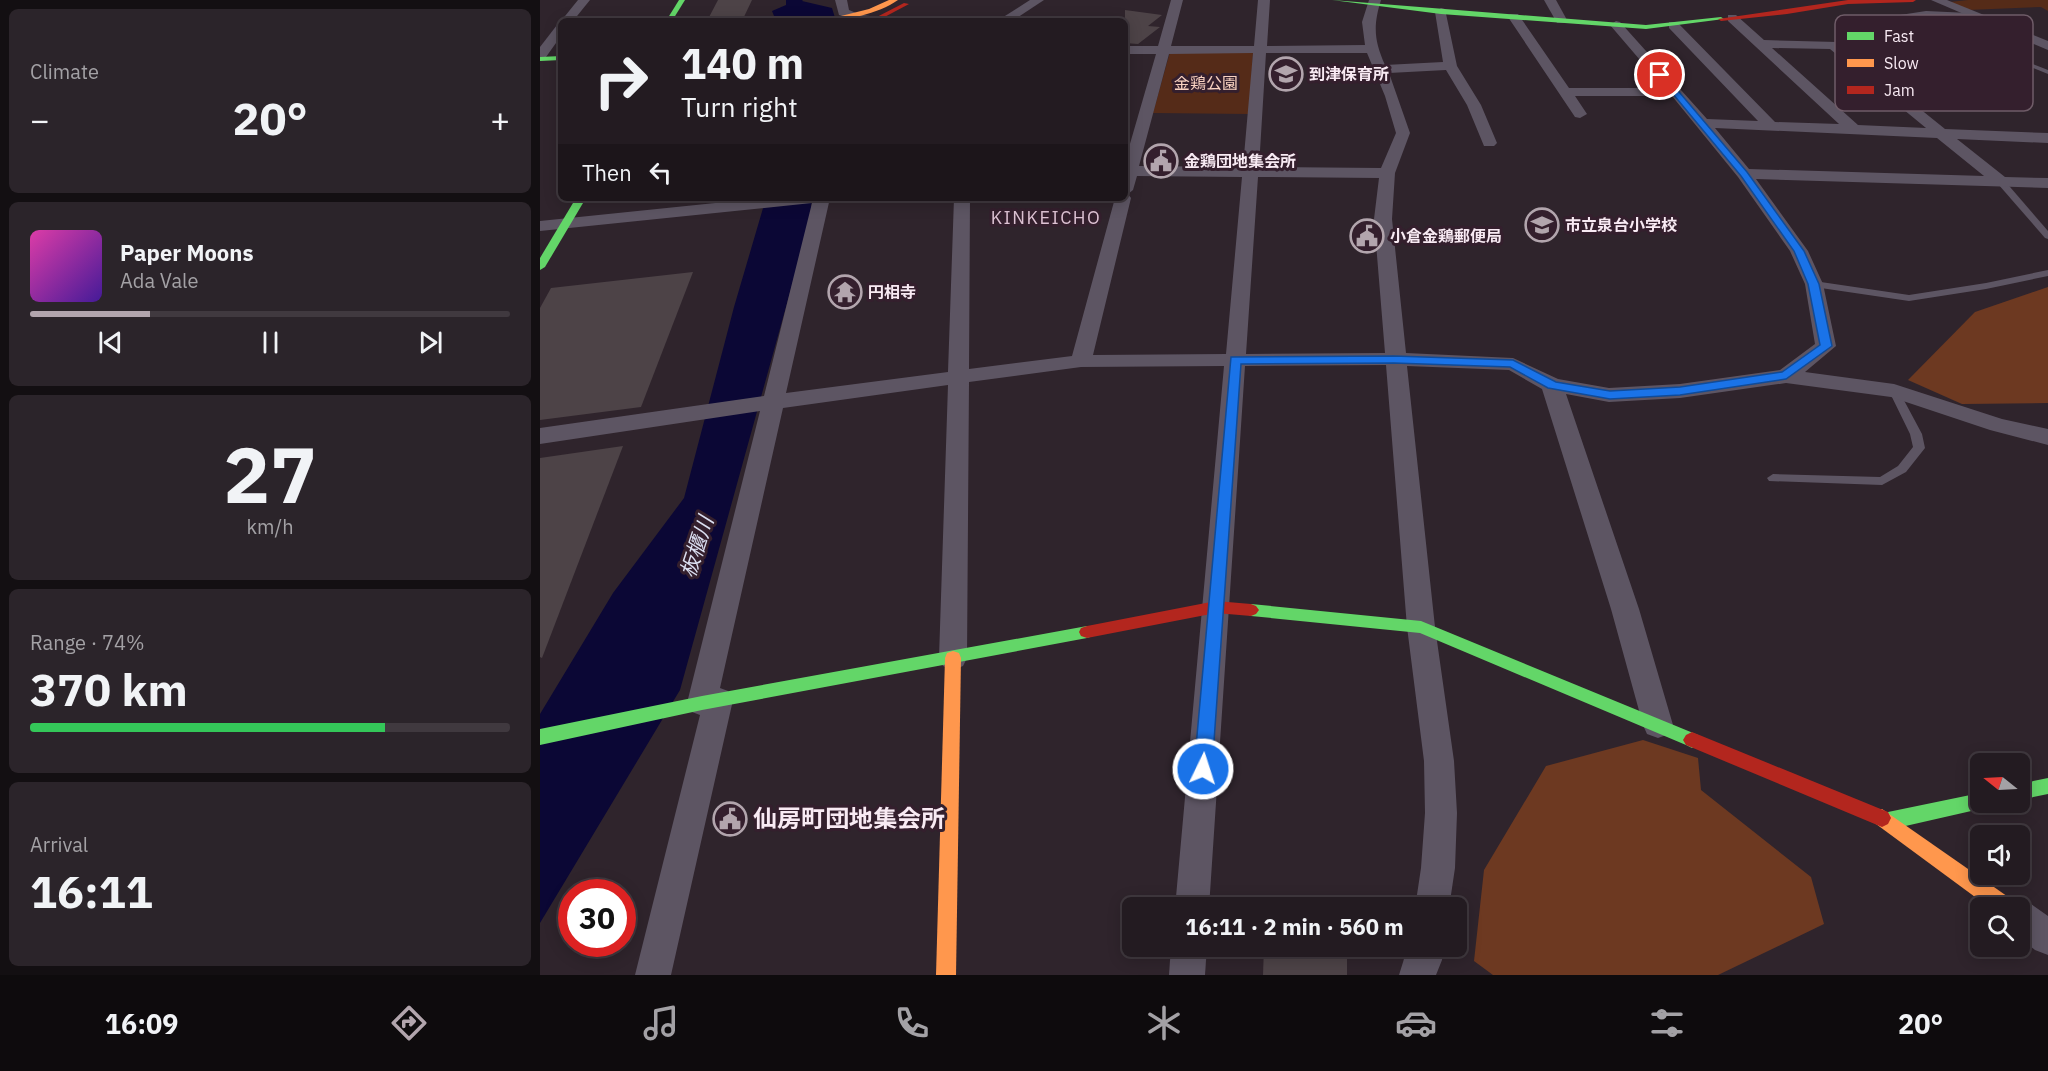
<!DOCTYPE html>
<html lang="en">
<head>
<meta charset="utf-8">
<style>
  body { margin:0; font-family:"IBM Plex Sans","Noto Sans JP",sans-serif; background:#2b242a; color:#f1f3f6; height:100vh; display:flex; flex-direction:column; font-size:22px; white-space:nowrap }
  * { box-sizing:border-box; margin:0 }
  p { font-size:20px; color:#a3a1a5 }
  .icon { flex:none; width:33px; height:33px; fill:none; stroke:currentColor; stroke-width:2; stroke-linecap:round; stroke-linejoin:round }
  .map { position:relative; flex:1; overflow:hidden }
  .panel { display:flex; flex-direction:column; gap:9px; padding:9px; background:#130f12; width:540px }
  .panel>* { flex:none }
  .banner { position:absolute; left:18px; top:18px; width:570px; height:183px; border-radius:9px; box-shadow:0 3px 15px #0003,0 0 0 2px #40393f; background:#231b21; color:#f1f3f6; overflow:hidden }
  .needle { width:39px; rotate:288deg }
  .buttons { position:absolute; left:1430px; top:753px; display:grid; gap:12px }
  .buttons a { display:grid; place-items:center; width:60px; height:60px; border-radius:9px; background:#231b21; box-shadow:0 3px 15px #0003,0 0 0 2px #40393f; font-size:30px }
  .speed { position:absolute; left:18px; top:879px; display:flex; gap:12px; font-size:30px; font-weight:700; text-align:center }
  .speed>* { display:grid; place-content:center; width:78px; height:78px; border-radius:50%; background:#231b21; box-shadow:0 3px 15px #0003,0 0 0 2px #40393f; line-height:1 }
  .speed .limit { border:9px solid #d22; background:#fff; color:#111 }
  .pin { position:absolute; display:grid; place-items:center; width:51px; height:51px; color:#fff; margin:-26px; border:3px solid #fff; border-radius:50%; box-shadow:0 2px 6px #0007 }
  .me { position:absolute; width:66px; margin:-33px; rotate:4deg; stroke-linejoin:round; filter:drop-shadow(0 0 4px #0008) }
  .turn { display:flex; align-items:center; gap:21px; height:126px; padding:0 24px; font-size:27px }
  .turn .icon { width:78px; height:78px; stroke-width:2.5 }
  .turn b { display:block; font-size:42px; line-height:51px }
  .then { display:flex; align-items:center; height:57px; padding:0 24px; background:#0003; gap:12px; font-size:22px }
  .big { font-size:45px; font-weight:800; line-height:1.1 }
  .panel .card { flex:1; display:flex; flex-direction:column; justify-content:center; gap:9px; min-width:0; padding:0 21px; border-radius:9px; background:#2b242a }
  .panel .dial { align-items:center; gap:0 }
  .dial b { font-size:78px; line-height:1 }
  .song { display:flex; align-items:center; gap:18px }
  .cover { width:72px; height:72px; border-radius:9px; background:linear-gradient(135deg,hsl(320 70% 55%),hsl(260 70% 35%)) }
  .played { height:6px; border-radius:3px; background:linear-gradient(90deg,#b2a5ad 25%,#40393f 25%) }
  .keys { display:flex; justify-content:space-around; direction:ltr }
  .heat { display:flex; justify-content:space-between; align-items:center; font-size:33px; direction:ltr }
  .charge { height:9px; border-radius:4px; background:linear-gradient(90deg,#34c759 74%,#40393f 0) }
  .trip { position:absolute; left:582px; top:897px; width:345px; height:60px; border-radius:9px; background:#231b21; box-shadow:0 3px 15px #0003,0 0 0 2px #40393f; font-weight:800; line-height:60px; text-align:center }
  .dock { display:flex; height:96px; justify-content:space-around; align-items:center; background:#0e0b0d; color:#a3a1a5 }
  .dock .icon { width:42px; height:42px }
  .dock .selected { color:#b2a5ad }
  .dock b { font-size:27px; color:#f1f3f6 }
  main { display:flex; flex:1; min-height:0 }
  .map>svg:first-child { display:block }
  .green { fill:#552b18 }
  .forest { fill:#6d3921 }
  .water { fill:#0b0735 }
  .building { fill:#4d4347 }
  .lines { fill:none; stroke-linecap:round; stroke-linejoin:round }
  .lane { fill:#5d5563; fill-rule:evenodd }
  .street { fill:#5d5563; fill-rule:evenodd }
  .fast { fill:#63d668; fill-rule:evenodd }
  .slow { fill:#ff974d; fill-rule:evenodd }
  .jam { fill:#b3261e; fill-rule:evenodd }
  .route { fill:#1a73e8; stroke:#114b97; stroke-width:1.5 }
  .labels { text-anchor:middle; stroke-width:6; stroke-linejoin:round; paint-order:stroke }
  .far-poi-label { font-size:16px; font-weight:bold; fill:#f8eaf3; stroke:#341f2d; text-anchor:start }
  .far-park-label { font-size:16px; fill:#f9d2c1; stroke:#341f2d }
  .far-quarter-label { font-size:18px; letter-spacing:1.5px; fill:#dec3d4; stroke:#341f2d }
  .water-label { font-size:21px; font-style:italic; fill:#dbdff1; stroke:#341f2d }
  .near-poi-label { font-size:24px; font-weight:bold; fill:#f8eaf3; stroke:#341f2d; text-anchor:start }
  .key { fill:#341f2d; stroke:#6f5c68; stroke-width:1.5 }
  .key-label { font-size:16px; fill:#f8eaf3 }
</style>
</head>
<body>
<main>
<section class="panel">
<div class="card"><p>Climate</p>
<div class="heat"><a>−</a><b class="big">20°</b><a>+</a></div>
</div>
<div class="card">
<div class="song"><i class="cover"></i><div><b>Paper Moons</b><p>Ada Vale</p></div></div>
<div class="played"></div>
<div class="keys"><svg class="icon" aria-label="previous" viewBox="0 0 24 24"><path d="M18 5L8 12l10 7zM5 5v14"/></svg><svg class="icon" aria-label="pause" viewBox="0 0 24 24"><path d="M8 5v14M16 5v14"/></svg><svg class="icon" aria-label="next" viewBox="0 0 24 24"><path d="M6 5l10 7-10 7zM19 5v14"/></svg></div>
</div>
<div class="card dial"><b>27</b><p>km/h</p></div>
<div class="card"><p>Range · 74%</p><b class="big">370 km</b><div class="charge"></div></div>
<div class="card"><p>Arrival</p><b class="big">16:11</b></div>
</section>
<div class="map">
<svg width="1508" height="975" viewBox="0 0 1508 975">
  <rect width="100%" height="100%" fill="#2f242c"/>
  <g class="green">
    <path d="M1428 0H1508V11L1501 7 1428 10 1410 2Z"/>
    <path d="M630 52H713L709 114 613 113Z"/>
  </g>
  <g class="forest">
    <path d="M1508 287V403L1422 404 1368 380 1435 312Z"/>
    <path d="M1103 740 1158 758 1161 790 1271 877 1284 924 1178 975H953L934 961 944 870 1006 766Z"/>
  </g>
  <g class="water">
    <path d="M246 0H263L262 1 292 8 296 21H236L232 11 246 5Z"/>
    <path d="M226 198H272L270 220 140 690 0 923V714L73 593 144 498 194 307Z"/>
  </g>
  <g class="building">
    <path d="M178 0H212L202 21H167Z"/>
    <path d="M585 10 622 15 608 26 620 27 598 44 585 43Z"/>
    <path d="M153 272 101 407 0 420V308L11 288Z"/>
    <path d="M83 446 2 658 0 657V458Z"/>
    <path d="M724 946H807V975H723Z"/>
  </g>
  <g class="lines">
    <g class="lane">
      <path d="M1386 11 1429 13 1432 15 1429 17 1386 15 1339 21V25L1477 58 1508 70V74L1473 60 1333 26 1334 19Z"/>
      <path d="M1458 180H1464L1508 231V239L1505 238 1458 184Z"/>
      <path d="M1508 270V276L1446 289 1369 301 1274 287 1269 284 1274 281 1369 295 1446 283Z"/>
      <path d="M1354 388 1359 391 1382 434 1385 448 1366 472 1342 485 1229 481 1227 478 1233 474 1340 477 1358 466 1373 447 1370 434 1349 391Z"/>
    </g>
    <g class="street">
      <path d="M38 0H50L33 21H21Z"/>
      <path d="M295 0H307L309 10 321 15 348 18 350 21H317L299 15Z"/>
      <path d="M490 0H504L472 21H457Z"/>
      <path d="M631 0H643L631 46H714L718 0H730L727 46 825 45 822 22 829 0H841C833 26 834 40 845 65L903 62 895 12 901 8 905 9 917 66 941 105 957 143 954 146H944L927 105 906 70 849 73 870 133 855 173 852 219 866 353 973 358 1018 379 1069 388 1140 384 1240 370 1275 344 1265 284 1250 251 1198 177 1132 96H1035L1047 114 1040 118 1035 117 968 17 970 14H978L1029 88H1124L1070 25 1076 21 1080 22 1167 119 1218 121 1129 28V22H1137L1235 122 1299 124 1188 21V15H1196L1224 40 1297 42 1405 129 1508 133V143L1417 139 1465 177 1508 178V188L1216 179 1268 251 1283 284 1296 346 1265 372 1354 384 1462 419 1508 429V445L1450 430 1351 397 1246 383 1140 398 1069 402 1026 394 1099 609 1133 725 1129 734 1118 738 1107 734 1103 725 1071 609 1002 389 969 370 867 366 895 627 914 761 917 813 915 868 909 908H875L881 868 885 813 884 761 867 627 846 365 705 366 669 908H635L684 366 541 367 429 382 427 658 423 666 413 670 403 666 399 658 408 385 243 408 180 688 188 691 193 700 131 975H95L160 715 152 712 147 703 220 411 0 444V428L224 396 272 203 0 231V221L225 198H290L246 393 408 372 414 198H430L429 369 532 356 575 198H585V161L616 54H585V46H618ZM1232 48 1290 49 1386 128 1318 125ZM713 53 703 167 599 166 629 54ZM726 53H827L845 96 856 133 841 168 719 167ZM1175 128 1397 138 1444 176 1209 169ZM597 176 702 177 686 354 553 355 591 198 588 194 593 190ZM718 177 839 178 834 219 845 353 706 354Z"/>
      <path d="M1004 0H1016L1027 20 1025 23H1017Z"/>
      <path d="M1391 0H1407L1508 41V50Z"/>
      <path d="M21 24V36L6 57 0 58V47L17 25Z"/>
      <path d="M1479 899 1491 904 1508 916V955L1495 950 1479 937V908H1465L1467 904Z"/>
      <path d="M631 946H667L665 975H629Z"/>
      <path d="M868 946H904L902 960 896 975H859Z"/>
    </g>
    <g class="fast">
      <path d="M139 0H145L132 21H126Z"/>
      <path d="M792 0 1106 25 1181 17 1184 19 1106 29 901 14Z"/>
      <path d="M21 56V60L0 61V57Z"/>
      <path d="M36 198H46L5 267 0 270V258Z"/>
      <path d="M711 604 881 621 1158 735 1161 740 1158 745 1152 748 1146 745 880 633 711 616 706 614 703 610 706 606Z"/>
      <path d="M547 626 553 628 555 632 553 636 547 638 162 710 0 745V729L162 696Z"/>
      <path d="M1508 778V794L1479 800V784Z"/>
      <path d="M1440 793V802H1448L1446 807 1440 809 1348 830 1342 827 1339 821 1342 815 1348 812Z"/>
    </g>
    <g class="slow">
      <path d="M349 0H358C338 14 305 21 281 21L329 9Z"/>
      <path d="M413 651 419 653 421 658 416 975H396L405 658 407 653Z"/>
      <path d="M1342 809 1474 901 1477 908H1450L1336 824 1333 818 1336 812Z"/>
    </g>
    <g class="jam">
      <path d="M1308 0H1376L1373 2 1308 4 1247 14 1181 21 1178 19Z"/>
      <path d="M364 3 369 4 337 21H329Z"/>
      <path d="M676 601 711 604 716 606 719 610 716 614 711 616 676 613 547 638 541 636 539 632 541 628 547 626Z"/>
      <path d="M1152 732 1348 812 1351 818 1348 824 1342 827 1146 745 1143 740 1146 735Z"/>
    </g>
  </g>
  <path class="route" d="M1118 73H1123L1207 172 1264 251 1279 284 1292 346 1246 379 1140 395 1070 399 1008 388 970 367 854 363 701 364 672 769 669 774 663 777 657 774 654 769 691 357 854 356 973 360 1016 382 1070 391 1140 387 1242 372 1280 345 1268 284 1254 251 1201 176 1118 76Z"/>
  <defs>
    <symbol id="school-ring" viewBox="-11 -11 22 22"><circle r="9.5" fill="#341f2d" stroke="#b2a5ad" stroke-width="1.5"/><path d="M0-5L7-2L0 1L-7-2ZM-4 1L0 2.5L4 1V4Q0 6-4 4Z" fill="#b2a5ad"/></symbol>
    <symbol id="civic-ring" viewBox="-11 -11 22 22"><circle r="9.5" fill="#341f2d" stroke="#b2a5ad" stroke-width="1.5"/><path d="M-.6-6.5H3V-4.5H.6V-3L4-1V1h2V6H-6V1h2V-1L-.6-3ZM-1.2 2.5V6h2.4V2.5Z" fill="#b2a5ad"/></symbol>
    <symbol id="temple-ring" viewBox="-11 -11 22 22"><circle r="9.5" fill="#341f2d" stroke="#b2a5ad" stroke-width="1.5"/><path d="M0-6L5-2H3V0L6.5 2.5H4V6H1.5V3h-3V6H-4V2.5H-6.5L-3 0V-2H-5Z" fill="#b2a5ad"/></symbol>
  </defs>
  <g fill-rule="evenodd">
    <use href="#school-ring" x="727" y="55" width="38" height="38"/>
    <use href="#civic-ring" x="602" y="142" width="38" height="38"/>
    <use href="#school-ring" x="983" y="206" width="38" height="38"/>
    <use href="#civic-ring" x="808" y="217" width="38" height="38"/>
    <use href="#temple-ring" x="286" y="273" width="38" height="38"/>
    <use href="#civic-ring" x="171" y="800" width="38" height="38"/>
  </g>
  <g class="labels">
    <g class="far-poi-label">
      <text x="769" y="80">到津保育所</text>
      <text x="644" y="167">金鶏団地集会所</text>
      <text x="1025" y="231">市立泉台小学校</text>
      <text x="850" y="242">小倉金鶏郵便局</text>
      <text x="328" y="298">円相寺</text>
    </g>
    <g class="far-park-label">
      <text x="666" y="89">金鶏公園</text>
    </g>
    <g class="far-quarter-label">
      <text x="506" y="224">KINKEICHO</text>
    </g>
    <g class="water-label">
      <text transform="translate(157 547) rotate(-72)" y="7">板櫃川</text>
    </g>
    <g class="near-poi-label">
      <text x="213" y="827">仙房町団地集会所</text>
    </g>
  </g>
  <rect x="1295" y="15" width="198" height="96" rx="9" class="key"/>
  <rect x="1307" y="32" width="27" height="8" fill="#63d668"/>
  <rect x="1307" y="59" width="27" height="8" fill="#ff974d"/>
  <rect x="1307" y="86" width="27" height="8" fill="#b3261e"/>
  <g class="key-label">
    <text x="1344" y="42">Fast</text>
    <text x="1344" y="69">Slow</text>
    <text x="1344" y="96">Jam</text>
  </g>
</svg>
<div class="buttons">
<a><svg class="needle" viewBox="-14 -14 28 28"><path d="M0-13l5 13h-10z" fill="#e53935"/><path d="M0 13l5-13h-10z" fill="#a3a1a5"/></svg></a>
<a><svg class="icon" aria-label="sound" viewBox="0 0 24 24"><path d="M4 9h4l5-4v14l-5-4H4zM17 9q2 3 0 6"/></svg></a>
<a><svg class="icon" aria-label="search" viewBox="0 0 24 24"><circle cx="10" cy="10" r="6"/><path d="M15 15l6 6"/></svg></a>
</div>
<div class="speed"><div class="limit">30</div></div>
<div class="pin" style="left:1120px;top:75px;background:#d93025"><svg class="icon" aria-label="arrive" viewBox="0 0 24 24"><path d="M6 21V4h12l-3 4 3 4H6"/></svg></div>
<svg class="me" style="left:663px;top:769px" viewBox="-20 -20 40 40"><circle r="17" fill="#1a73e8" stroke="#fff" stroke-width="3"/><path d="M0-11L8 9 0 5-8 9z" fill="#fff"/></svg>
<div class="trip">16:11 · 2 min · 560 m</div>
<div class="banner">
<div class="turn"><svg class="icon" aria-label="right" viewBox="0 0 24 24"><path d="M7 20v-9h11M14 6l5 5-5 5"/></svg><div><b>140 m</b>Turn right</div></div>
<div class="then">Then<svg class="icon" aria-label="left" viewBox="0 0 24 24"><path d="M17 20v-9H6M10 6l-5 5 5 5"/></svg></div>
</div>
</div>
</main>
<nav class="dock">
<b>16:09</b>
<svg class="icon selected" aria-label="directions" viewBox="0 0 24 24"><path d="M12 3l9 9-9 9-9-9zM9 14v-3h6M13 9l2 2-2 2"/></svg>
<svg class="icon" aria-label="music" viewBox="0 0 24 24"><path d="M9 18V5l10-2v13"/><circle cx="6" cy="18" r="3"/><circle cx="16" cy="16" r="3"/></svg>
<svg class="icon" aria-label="phone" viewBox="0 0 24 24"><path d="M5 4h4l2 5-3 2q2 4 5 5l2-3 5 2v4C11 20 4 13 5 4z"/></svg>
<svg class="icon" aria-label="climate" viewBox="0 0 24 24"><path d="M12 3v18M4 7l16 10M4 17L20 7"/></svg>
<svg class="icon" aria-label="car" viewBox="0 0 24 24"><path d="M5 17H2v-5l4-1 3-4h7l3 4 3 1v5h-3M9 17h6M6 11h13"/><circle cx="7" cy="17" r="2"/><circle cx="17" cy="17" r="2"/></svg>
<svg class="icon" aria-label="filters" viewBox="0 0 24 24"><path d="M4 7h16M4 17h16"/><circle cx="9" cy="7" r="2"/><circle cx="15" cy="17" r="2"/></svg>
<b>20°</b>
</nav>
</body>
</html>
